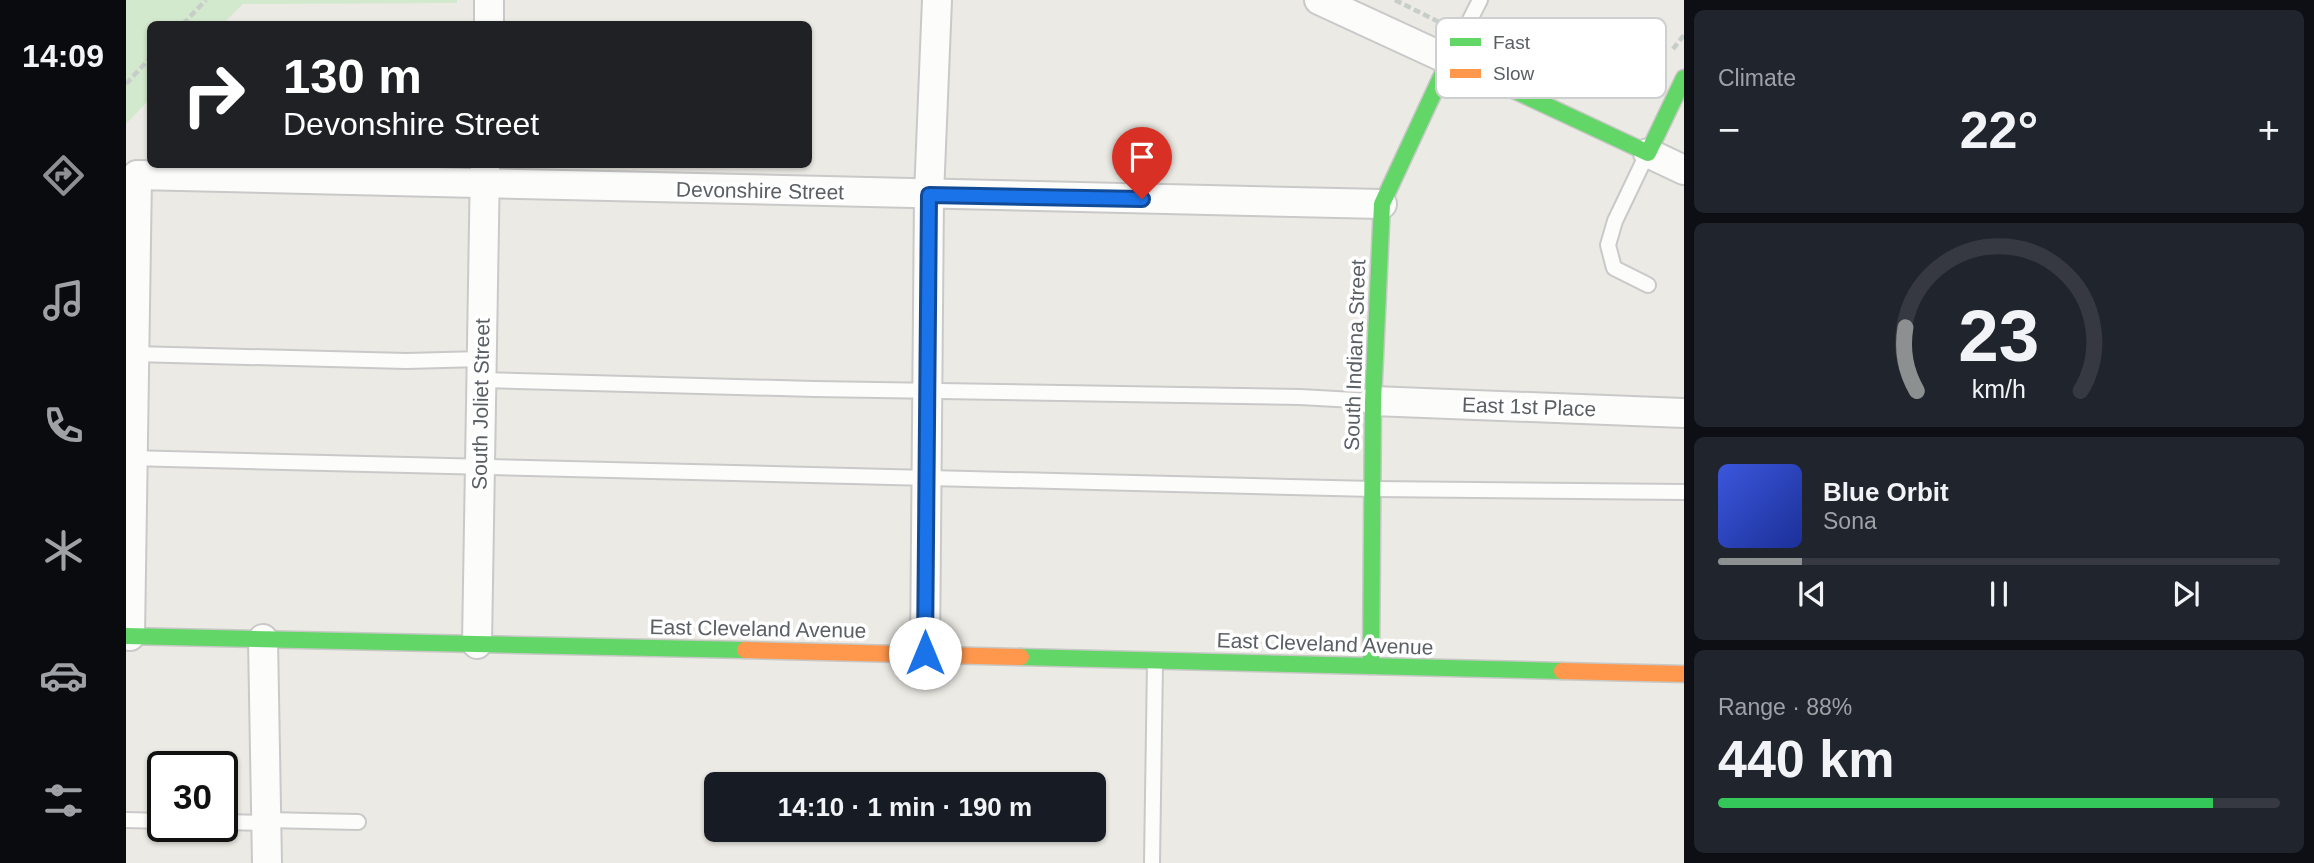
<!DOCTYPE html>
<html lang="en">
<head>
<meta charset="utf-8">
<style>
  body { margin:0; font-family:Helvetica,sans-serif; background:#20242c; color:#f1f3f6; height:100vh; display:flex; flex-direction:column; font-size:26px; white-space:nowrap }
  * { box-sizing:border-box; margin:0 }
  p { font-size:23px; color:#9ea1a6 }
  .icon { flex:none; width:38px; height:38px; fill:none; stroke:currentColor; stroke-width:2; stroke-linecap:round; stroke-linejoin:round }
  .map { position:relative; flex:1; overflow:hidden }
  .drawer { display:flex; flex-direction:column; gap:10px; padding:10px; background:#0d0f14; width:630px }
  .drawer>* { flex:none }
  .banner { position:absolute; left:21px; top:21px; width:665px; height:147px; border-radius:10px; box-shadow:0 2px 5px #0004; background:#202124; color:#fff; overflow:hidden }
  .speed { position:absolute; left:21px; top:751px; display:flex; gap:14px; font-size:35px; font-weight:700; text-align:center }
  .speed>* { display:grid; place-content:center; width:91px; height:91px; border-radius:50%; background:#171b24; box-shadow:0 2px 5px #0004; line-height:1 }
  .speed .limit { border:4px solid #111; border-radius:10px; background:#fff; color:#111 }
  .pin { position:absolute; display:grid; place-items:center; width:60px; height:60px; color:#fff; margin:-72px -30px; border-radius:50% 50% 50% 0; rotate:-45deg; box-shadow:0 0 7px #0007 }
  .pin .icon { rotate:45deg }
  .me { position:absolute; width:77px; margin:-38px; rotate:0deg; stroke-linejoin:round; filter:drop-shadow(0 0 5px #0008) }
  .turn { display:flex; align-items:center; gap:24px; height:147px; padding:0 21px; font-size:32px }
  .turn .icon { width:91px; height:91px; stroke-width:2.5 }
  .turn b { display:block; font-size:49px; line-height:60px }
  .big { font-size:52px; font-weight:600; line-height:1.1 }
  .drawer .widget { flex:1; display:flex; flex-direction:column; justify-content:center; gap:10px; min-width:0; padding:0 24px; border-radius:10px; background:#20242c }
  .drawer .dial { align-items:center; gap:0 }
  .dial svg { height:182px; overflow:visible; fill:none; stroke:#363941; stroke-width:7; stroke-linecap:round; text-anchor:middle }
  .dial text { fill:#f1f3f6; stroke:none }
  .song { display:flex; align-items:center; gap:21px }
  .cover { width:84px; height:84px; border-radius:10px; background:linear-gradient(135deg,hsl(230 70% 55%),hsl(230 70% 35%)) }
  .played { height:7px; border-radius:4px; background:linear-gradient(90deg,#8d9091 15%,#363941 15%) }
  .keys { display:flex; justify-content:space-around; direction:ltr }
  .heat { display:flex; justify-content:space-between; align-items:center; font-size:38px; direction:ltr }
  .charge { height:10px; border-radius:5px; background:linear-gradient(90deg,#34c759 88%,#363941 0) }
  .trip { position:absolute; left:578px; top:772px; width:402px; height:70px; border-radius:10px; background:#171b24; box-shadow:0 2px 5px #0004; font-weight:600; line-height:70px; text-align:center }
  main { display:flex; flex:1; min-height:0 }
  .tabs { display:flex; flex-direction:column; width:126px; justify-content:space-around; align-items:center; background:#090b0e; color:#9ea1a6 }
  .tabs .icon { width:49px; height:49px }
  .tabs .active { color:#8d9091 }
  .tabs b { font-size:32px; color:#f1f3f6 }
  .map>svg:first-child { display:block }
  .green { fill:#d3e9cd }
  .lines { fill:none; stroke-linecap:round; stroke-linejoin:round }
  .lane-casing { stroke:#c9c9c9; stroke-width:18 }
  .street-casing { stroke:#c9c9c9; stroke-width:32 }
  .fast-casing { stroke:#c7c8c6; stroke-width:19 }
  .slow-casing { stroke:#c7c8c6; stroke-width:19 }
  .path { stroke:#c7cdc9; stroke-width:4.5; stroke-dasharray:7 3.5; stroke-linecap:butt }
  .lane { stroke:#fcfcfb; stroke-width:14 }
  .street { stroke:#fcfcfb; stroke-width:28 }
  .fast { stroke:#63d668; stroke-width:16 }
  .slow { stroke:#ff974d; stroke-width:16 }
  .route-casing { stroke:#114b97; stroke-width:18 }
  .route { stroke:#1a73e8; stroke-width:12 }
  .labels { text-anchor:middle; stroke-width:7; stroke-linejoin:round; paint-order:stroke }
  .street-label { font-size:21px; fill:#5a5f64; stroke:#fff }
  .key { fill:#fff; stroke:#cecfd0; stroke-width:2 }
  .key-label { font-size:19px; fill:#5a5f64 }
</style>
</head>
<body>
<main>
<nav class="tabs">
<b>14:09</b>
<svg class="icon active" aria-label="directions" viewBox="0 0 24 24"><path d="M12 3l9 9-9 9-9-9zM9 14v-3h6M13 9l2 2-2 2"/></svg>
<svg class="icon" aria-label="music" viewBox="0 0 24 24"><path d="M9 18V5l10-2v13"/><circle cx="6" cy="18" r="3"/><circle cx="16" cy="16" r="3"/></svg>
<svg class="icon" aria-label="phone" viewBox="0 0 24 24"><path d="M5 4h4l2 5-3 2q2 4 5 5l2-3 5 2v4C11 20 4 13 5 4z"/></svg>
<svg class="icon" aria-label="climate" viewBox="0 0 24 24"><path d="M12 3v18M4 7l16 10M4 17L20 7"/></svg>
<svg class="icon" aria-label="car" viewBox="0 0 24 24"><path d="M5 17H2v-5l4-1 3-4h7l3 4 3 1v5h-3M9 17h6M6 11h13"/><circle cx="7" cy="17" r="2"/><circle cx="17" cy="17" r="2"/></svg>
<svg class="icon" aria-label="filters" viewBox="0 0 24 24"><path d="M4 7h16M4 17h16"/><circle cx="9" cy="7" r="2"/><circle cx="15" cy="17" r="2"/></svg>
</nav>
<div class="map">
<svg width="1558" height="863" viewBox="0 0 1558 863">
  <rect width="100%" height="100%" fill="#eceae4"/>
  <path class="green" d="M0 0H331V3L117 4 97 24H24V99L0 124Z"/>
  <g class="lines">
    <defs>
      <g id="lane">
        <path d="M1324 59 1354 0"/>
        <path d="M1521 154 1489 221 1482 245 1488 268 1522 285"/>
        <path d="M8 354 280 361 356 359"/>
        <path d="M355 380 688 389 1174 397 1246 401"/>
        <path d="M2 458 1247 489 1558 492"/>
        <path d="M0 820 37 821"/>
        <path d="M140 820 232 822"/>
        <path d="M96 822 140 823"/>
        <path d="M1026 863 1029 662"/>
      </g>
      <g id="street">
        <path d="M1193 0 1323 60"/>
        <path d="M363 24V0"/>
        <path d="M1522 153 1558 170"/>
        <path d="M1247 401 1558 413"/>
        <path d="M4 636 11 175 1256 204"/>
        <path d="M137 639 141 863"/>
        <path d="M351 644 359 164"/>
        <path d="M799 654 803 195 811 0"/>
      </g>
      <g id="fast">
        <path d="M0 636 619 650"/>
        <path d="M895 657 1436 671"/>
        <path d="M1245 666 1247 401 1256 204 1323 60 1522 153 1558 78"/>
      </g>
      <g id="slow">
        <path d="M619 650 895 657"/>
        <path d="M1436 671 1558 674"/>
      </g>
    </defs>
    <use href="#lane" class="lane-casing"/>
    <use href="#street" class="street-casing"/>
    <use href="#fast" class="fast-casing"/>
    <use href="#slow" class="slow-casing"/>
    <g class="path">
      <path d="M1269 0 1321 26"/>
      <path d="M57 24 80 0"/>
      <path d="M1547 49 1558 35"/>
      <path d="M0 84 24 58"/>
      <path d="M1450 85 1473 81 1534 57"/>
    </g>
    <use href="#lane" class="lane"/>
    <use href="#street" class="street"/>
    <use href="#fast" class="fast"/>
    <use href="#slow" class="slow"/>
  </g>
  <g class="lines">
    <defs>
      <path id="route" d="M799 653 803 195 1016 199"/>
    </defs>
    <use href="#route" class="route-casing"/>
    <use href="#route" class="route"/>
  </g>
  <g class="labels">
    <g class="street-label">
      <text transform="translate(634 191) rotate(1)" y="7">Devonshire Street</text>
      <text transform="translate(1229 355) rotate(-88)" y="7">South Indiana Street</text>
      <text transform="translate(355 404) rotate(-89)" y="7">South Joliet Street</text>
      <text transform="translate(1403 407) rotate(2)" y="7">East 1st Place</text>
      <text transform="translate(632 629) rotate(1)" y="7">East Cleveland Avenue</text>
      <text transform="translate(1199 644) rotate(2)" y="7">East Cleveland Avenue</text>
    </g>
  </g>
  <rect x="1310" y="18" width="230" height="80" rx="10" class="key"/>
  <rect x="1324" y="38" width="31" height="8" fill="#63d668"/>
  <rect x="1324" y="69" width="31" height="9" fill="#ff974d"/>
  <g class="key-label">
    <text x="1367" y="49">Fast</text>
    <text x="1367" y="80">Slow</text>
  </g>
</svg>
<div class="speed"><div class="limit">30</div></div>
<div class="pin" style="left:1016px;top:199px;background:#d93025"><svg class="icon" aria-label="arrive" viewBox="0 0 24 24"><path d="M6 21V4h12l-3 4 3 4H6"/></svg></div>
<svg class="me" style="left:799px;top:653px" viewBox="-20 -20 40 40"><circle r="19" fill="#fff"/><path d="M0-13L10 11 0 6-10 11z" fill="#1a73e8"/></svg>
<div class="trip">14:10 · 1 min · 190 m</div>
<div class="banner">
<div class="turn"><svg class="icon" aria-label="right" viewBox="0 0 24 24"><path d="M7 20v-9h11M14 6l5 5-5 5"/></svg><div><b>130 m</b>Devonshire Street</div></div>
</div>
</div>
<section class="drawer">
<div class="widget"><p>Climate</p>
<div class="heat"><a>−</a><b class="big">22°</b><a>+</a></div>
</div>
<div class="widget dial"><svg viewBox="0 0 100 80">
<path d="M14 69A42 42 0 1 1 86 69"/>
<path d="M14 69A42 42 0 0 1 9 41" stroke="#8d9091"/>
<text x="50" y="56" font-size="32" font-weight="700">23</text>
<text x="50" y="72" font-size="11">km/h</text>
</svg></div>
<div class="widget">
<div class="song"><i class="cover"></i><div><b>Blue Orbit</b><p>Sona</p></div></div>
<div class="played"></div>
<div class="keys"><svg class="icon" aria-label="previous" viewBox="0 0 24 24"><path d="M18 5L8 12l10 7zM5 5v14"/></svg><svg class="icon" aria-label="pause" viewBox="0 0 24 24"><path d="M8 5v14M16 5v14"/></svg><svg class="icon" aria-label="next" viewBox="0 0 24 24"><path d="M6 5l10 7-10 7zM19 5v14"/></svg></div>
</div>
<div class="widget"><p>Range · 88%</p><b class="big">440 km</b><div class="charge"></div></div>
</section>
</main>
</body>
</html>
